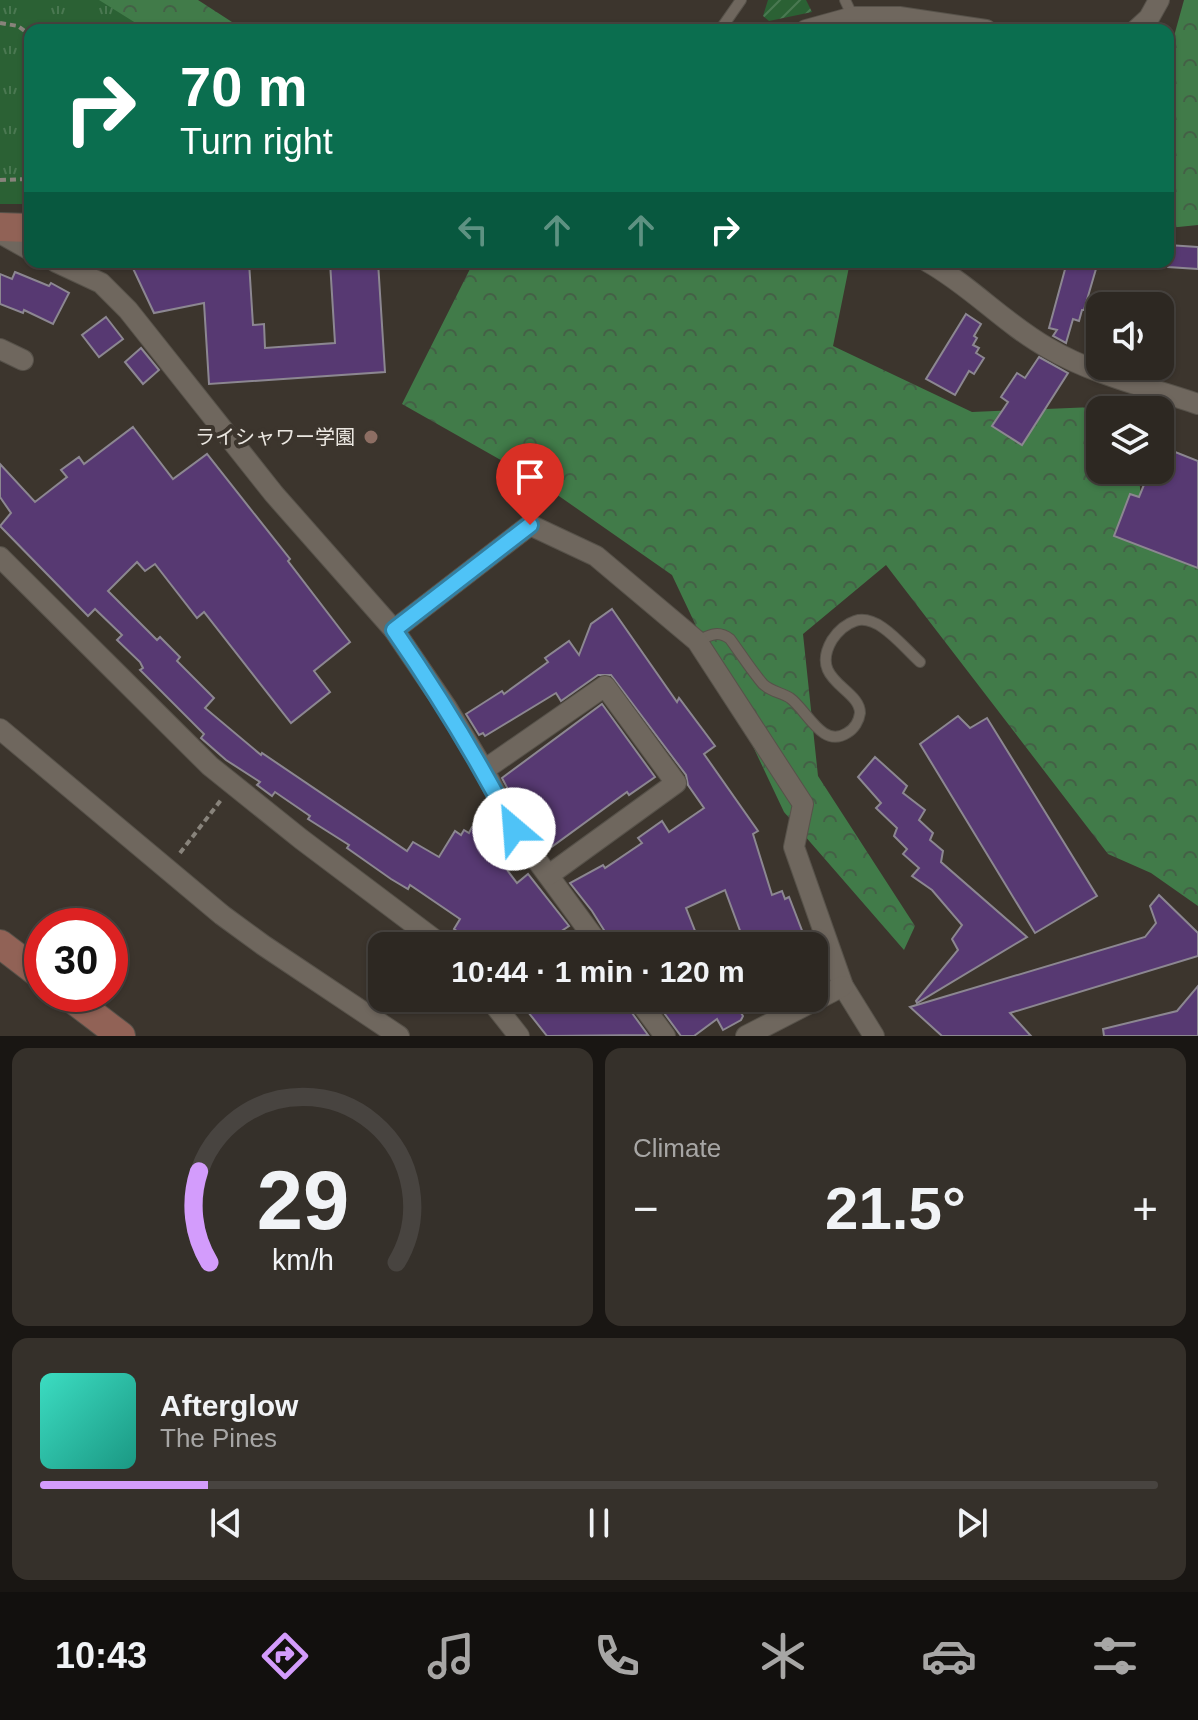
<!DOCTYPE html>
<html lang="en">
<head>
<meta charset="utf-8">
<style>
  body { margin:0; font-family:Helvetica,"Noto Sans JP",sans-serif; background:#35302a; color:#f1f3f6; height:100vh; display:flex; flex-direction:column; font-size:30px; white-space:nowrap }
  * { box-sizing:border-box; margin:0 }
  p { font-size:26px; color:#a7a6a5 }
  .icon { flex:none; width:44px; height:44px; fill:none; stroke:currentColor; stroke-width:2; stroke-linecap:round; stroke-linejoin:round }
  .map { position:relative; height:1036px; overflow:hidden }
  .side { display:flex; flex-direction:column; gap:12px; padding:12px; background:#191613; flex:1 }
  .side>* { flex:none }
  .top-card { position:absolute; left:24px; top:24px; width:1150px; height:244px; border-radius:16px; box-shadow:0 2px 6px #0004,0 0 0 2px #484440; background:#0b6e4f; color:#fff; overflow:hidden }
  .fabs { position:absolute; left:1086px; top:292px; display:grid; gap:16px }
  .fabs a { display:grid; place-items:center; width:88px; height:88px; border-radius:16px; background:#2d2822; box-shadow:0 2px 6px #0004,0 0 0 2px #484440; font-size:40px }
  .speed { position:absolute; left:24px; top:908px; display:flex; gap:16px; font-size:40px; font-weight:700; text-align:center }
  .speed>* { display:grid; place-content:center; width:104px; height:104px; border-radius:50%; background:#2d2822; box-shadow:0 2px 6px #0004,0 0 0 2px #484440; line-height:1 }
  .speed .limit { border:12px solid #d22; background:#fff; color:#111 }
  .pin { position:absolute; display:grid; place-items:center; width:68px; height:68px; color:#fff; margin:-82px -34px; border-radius:50% 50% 50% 0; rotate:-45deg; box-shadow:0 0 8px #0007 }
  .pin .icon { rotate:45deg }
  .me { position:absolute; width:88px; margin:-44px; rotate:333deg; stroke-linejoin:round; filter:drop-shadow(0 0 6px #0008) }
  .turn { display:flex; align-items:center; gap:28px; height:168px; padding:0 24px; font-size:36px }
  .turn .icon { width:104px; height:104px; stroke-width:2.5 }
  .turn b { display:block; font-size:56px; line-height:68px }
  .lanes { display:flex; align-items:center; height:76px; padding:0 24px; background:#0003; justify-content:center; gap:40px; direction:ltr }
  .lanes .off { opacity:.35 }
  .big { font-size:60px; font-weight:600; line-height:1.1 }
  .side .widget { flex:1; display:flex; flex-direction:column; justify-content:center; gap:12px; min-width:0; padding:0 28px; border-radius:16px; background:#35302a }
  .side .dial { align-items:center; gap:0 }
  .dial svg { height:208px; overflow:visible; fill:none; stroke:#484440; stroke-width:7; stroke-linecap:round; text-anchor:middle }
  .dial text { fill:#f1f3f6; stroke:none }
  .song { display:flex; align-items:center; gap:24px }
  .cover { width:96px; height:96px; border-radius:12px; background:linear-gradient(135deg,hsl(170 70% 55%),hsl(170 70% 35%)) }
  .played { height:8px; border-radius:4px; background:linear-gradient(90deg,#d39cfc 15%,#484440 15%) }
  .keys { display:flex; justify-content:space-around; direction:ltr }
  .heat { display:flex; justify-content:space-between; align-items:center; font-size:44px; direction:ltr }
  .side .tiles { flex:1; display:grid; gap:12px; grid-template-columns:1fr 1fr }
  .widget:last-child { grid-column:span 2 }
  .trip { position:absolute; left:368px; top:932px; width:460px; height:80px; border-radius:16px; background:#2d2822; box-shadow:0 2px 6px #0004,0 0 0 2px #484440; font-weight:600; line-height:80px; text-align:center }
  .tab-bar { display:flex; height:128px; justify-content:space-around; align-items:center; background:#12100e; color:#a7a6a5 }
  .tab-bar .icon { width:56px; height:56px }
  .tab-bar .active { color:#d39cfc }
  .tab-bar b { font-size:36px; color:#f1f3f6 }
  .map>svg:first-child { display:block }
  .forest { fill:url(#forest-crowns) }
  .park { fill:url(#park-tufts) }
  .garden { fill:url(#garden-furrows) }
  .building { fill:#573972; stroke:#8c8791; stroke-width:2 }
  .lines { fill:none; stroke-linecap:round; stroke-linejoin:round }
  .lane-casing { stroke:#57524a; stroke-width:12 }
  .street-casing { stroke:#57524a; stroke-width:22 }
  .secondary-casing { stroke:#57524a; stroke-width:30 }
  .path { stroke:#88837b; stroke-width:4; stroke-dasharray:6 4; stroke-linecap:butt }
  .lane { stroke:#6f675e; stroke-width:10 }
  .street { stroke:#6f675e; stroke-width:20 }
  .secondary { stroke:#916256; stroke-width:28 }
  .route-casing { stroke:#337fa1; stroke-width:20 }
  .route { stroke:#4fc3f7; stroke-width:14 }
  .education-dot { fill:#8d6e63; stroke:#3c352d; stroke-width:3 }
  .labels { text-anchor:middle; stroke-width:8; stroke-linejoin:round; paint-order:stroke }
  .poi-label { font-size:20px; fill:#ebe7e1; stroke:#3c352d; text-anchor:end }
</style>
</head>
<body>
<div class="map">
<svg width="1198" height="1036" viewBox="0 0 1198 1036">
  <defs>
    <pattern id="forest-crowns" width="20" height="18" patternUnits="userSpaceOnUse" patternTransform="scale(2)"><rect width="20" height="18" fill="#417b49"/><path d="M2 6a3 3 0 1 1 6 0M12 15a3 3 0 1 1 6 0" fill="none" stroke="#446046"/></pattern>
    <pattern id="park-tufts" width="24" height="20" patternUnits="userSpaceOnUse" patternTransform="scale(2)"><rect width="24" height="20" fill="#2b6134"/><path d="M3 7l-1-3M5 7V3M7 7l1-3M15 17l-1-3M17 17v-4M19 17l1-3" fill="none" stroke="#4a7851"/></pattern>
    <pattern id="garden-furrows" width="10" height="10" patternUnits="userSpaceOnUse" patternTransform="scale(2)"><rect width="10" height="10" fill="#2b6134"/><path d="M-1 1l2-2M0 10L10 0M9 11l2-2" fill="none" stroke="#4a7851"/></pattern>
  </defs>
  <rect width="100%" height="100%" fill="#3c352d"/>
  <g class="forest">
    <path d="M3 0H198L232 22 256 30H32Z"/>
    <path d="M1184 0H1198V225L1168 228V58Z"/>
    <path d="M497 262H850L833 346 972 412 1094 407 1100 411V470H1138L1143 514 1198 519V906L1151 873 1108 854 886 565 803 634 818 776 915 926 904 950 784 812 672 575 536 480 402 404 473 263Z"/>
  </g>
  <path class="park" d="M0 0H99L147 30H30V204H0Z"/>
  <path class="garden" d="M768 0H806L812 12 769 21 763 16Z"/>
  <g class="building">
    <path d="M1168 245 1198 247V269L1168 267Z"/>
    <path d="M130 262H249L253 325 264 324 265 348 335 343 330 262H378L385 372 209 384 204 303 154 313Z"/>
    <path d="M1067 262H1098L1084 310H1082L1079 321 1073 319 1066 343 1053 336 1057 330 1049 328Z"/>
    <path d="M15 272 49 286 51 283 69 293 53 324 24 310 23 313 0 304V274L12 279Z"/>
    <path d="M966 314 981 324 974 336 977 338 973 345 979 348 976 353 984 358 974 374 969 371 955 395 926 379Z"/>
    <path d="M106 317 123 339 99 357 82 335Z"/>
    <path d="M141 348 159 370 143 384 125 362Z"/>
    <path d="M1039 357 1068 373 1022 445 992 426 1008 402 1001 397 1017 373 1025 378Z"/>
    <path d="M133 427 173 479 207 454 290 559 288 561 350 642 314 671 330 692 291 723 204 612 197 618 155 564 145 571 137 562 108 591 157 640 160 637 180 657 177 661 214 698 205 708 261 755 262 753 407 851 413 842 439 857 455 831 461 835 464 830 469 833 472 827 478 830 480 828 502 841 494 853 517 883 528 874 569 926 539 946H478L454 929 460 919 410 885 408 889 391 879 347 848 349 845 308 819 310 816 275 792 272 796 257 785 260 782 226 760 201 738 204 734 140 670 143 668 140 662 117 640 122 635 95 609 88 616 0 526 11 513 0 497V464L35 502 67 477 61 470 79 457 84 464Z"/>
    <path d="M1160 446 1198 461V568L1114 536 1130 494 1139 497 1150 470H1160Z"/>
    <path d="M612 609 677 702 679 698 715 746 704 754 758 831 753 834 772 895 782 891 785 899 789 897 808 946H781L776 935 755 943 753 940 745 944 725 890 686 908 701 946H614L592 911 570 883 603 865 605 868 642 843 638 838 662 821 669 832 704 808 688 785 686 775 611 675H598L561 701 556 693 485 736 483 733 479 735 466 714 502 691 504 694 548 662 545 658 569 641 579 655 591 624Z"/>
    <path d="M602 704 655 777 629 795 627 792 546 851 527 825 502 778Z"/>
    <path d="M958 716 970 728 987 718 1097 896 1035 933 920 744Z"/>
    <path d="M875 757 907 786 903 793 925 810 919 820 933 833 930 840 943 851 941 862 1027 937 917 1003 916 1001 958 950 952 939 962 925 932 890 912 876 919 868 903 854 907 849 894 836 897 828 876 808 881 803 858 777Z"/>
    <path d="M1159 895 1198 933V956L1010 1013 1031 1036H942L910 1007 1145 937 1156 923 1150 906Z"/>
    <path d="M1198 986V1036H1104L1103 1029 1177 1011Z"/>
    <path d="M517 998H624L627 1006 648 1035 547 1036Z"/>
    <path d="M653 998H746L736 1005 743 1016 741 1020 723 1030 717 1019 694 1036H681Z"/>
  </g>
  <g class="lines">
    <defs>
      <g id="lane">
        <path d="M845 0 853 17"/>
        <path d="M720 30 741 0"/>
        <path d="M697 641C710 635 718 630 730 639 741 654 751 670 763 684 770 691 782 693 790 698 807 710 822 749 847 733 854 729 859 721 860 713 860 688 808 681 832 640 838 631 846 624 855 621 878 613 904 648 920 662"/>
      </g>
      <g id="street">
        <path d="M806 30 853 17H899L986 30"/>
        <path d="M1136 30 1149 18 1159 0"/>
        <path d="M0 233 30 250"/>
        <path d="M56 262 101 283 128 310 274 494 394 630 447 708 484 770 514 829 600 946"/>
        <path d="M928 262C971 286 1005 324 1048 348 1094 375 1148 387 1198 404"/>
        <path d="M0 349 23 360"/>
        <path d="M0 557 210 766 301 839 443 946"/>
        <path d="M394 630 530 525 596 556 697 641 803 804 794 847 843 986 874 1036"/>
        <path d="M0 729 222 915 263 945 399 1036"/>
        <path d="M484 770 605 686 676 783 549 875"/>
        <path d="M489 998 519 1036"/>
        <path d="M637 998 665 1036"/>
        <path d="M746 1036 843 986"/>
      </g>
      <g id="secondary">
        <path d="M0 227 30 228"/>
        <path d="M0 944 42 976"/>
        <path d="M66 994 121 1036"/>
      </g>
    </defs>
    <use href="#lane" class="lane-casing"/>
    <use href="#street" class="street-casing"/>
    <use href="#secondary" class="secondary-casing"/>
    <g class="path">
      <path d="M0 23 18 26 30 35"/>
      <path d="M0 180 30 179"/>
      <path d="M180 853 221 800"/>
    </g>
    <use href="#lane" class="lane"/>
    <use href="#street" class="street"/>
    <use href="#secondary" class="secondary"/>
  </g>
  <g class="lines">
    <defs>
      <path id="route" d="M514 829C478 759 438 694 394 630L530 525"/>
    </defs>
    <use href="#route" class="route-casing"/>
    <use href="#route" class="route"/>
  </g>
  <circle class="education-dot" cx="371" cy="437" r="8"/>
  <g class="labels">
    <g class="poi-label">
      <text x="355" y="444">ライシャワー学園</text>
    </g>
  </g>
</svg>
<div class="fabs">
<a><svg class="icon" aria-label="sound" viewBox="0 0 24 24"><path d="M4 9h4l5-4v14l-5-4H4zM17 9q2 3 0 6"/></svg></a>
<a><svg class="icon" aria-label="layers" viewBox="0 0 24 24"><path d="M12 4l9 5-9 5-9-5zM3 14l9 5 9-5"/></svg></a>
</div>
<div class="speed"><div class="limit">30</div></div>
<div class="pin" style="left:530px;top:525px;background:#d93025"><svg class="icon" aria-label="arrive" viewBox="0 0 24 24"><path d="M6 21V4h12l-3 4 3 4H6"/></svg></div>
<svg class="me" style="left:514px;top:829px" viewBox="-20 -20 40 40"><circle r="19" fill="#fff"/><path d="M0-13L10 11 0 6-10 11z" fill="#4fc3f7"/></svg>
<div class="trip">10:44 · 1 min · 120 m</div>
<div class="top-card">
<div class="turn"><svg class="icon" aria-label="right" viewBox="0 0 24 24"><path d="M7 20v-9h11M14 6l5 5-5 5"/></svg><div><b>70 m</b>Turn right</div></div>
<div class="lanes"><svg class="icon off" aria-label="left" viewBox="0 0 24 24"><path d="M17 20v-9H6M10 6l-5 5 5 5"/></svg><svg class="icon off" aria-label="ahead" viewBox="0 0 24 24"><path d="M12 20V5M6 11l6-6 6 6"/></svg><svg class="icon off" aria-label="ahead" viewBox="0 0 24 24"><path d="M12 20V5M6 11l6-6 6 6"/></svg><svg class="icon" aria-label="right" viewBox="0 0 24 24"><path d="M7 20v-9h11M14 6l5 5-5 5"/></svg></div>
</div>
</div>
<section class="side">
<div class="tiles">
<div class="widget dial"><svg viewBox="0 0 100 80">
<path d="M14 69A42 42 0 1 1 86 69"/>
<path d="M14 69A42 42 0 0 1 10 34" stroke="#d39cfc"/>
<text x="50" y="56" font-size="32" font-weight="700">29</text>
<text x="50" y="72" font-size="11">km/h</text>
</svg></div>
<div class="widget"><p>Climate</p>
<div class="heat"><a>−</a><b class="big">21.5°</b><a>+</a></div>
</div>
<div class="widget">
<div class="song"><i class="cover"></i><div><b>Afterglow</b><p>The Pines</p></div></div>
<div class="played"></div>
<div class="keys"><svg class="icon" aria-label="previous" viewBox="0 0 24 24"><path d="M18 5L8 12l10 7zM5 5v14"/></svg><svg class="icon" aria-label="pause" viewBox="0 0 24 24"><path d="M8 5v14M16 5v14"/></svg><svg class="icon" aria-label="next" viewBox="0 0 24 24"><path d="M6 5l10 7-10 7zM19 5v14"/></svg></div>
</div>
</div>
</section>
<nav class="tab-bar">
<b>10:43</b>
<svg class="icon active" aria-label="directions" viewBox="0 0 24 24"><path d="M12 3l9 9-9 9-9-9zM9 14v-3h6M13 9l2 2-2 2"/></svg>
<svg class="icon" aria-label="music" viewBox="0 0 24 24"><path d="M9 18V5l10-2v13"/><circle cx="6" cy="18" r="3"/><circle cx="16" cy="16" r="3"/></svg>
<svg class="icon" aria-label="phone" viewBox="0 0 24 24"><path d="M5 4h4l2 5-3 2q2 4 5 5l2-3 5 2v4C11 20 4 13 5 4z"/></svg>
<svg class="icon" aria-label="climate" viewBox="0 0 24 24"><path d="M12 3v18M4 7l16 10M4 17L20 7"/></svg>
<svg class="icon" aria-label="car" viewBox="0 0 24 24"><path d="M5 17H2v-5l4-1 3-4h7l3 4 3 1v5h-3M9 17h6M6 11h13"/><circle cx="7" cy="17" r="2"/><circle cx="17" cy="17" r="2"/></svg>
<svg class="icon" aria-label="filters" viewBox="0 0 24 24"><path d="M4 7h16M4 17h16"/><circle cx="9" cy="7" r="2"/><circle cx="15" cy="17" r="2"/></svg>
</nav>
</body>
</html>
